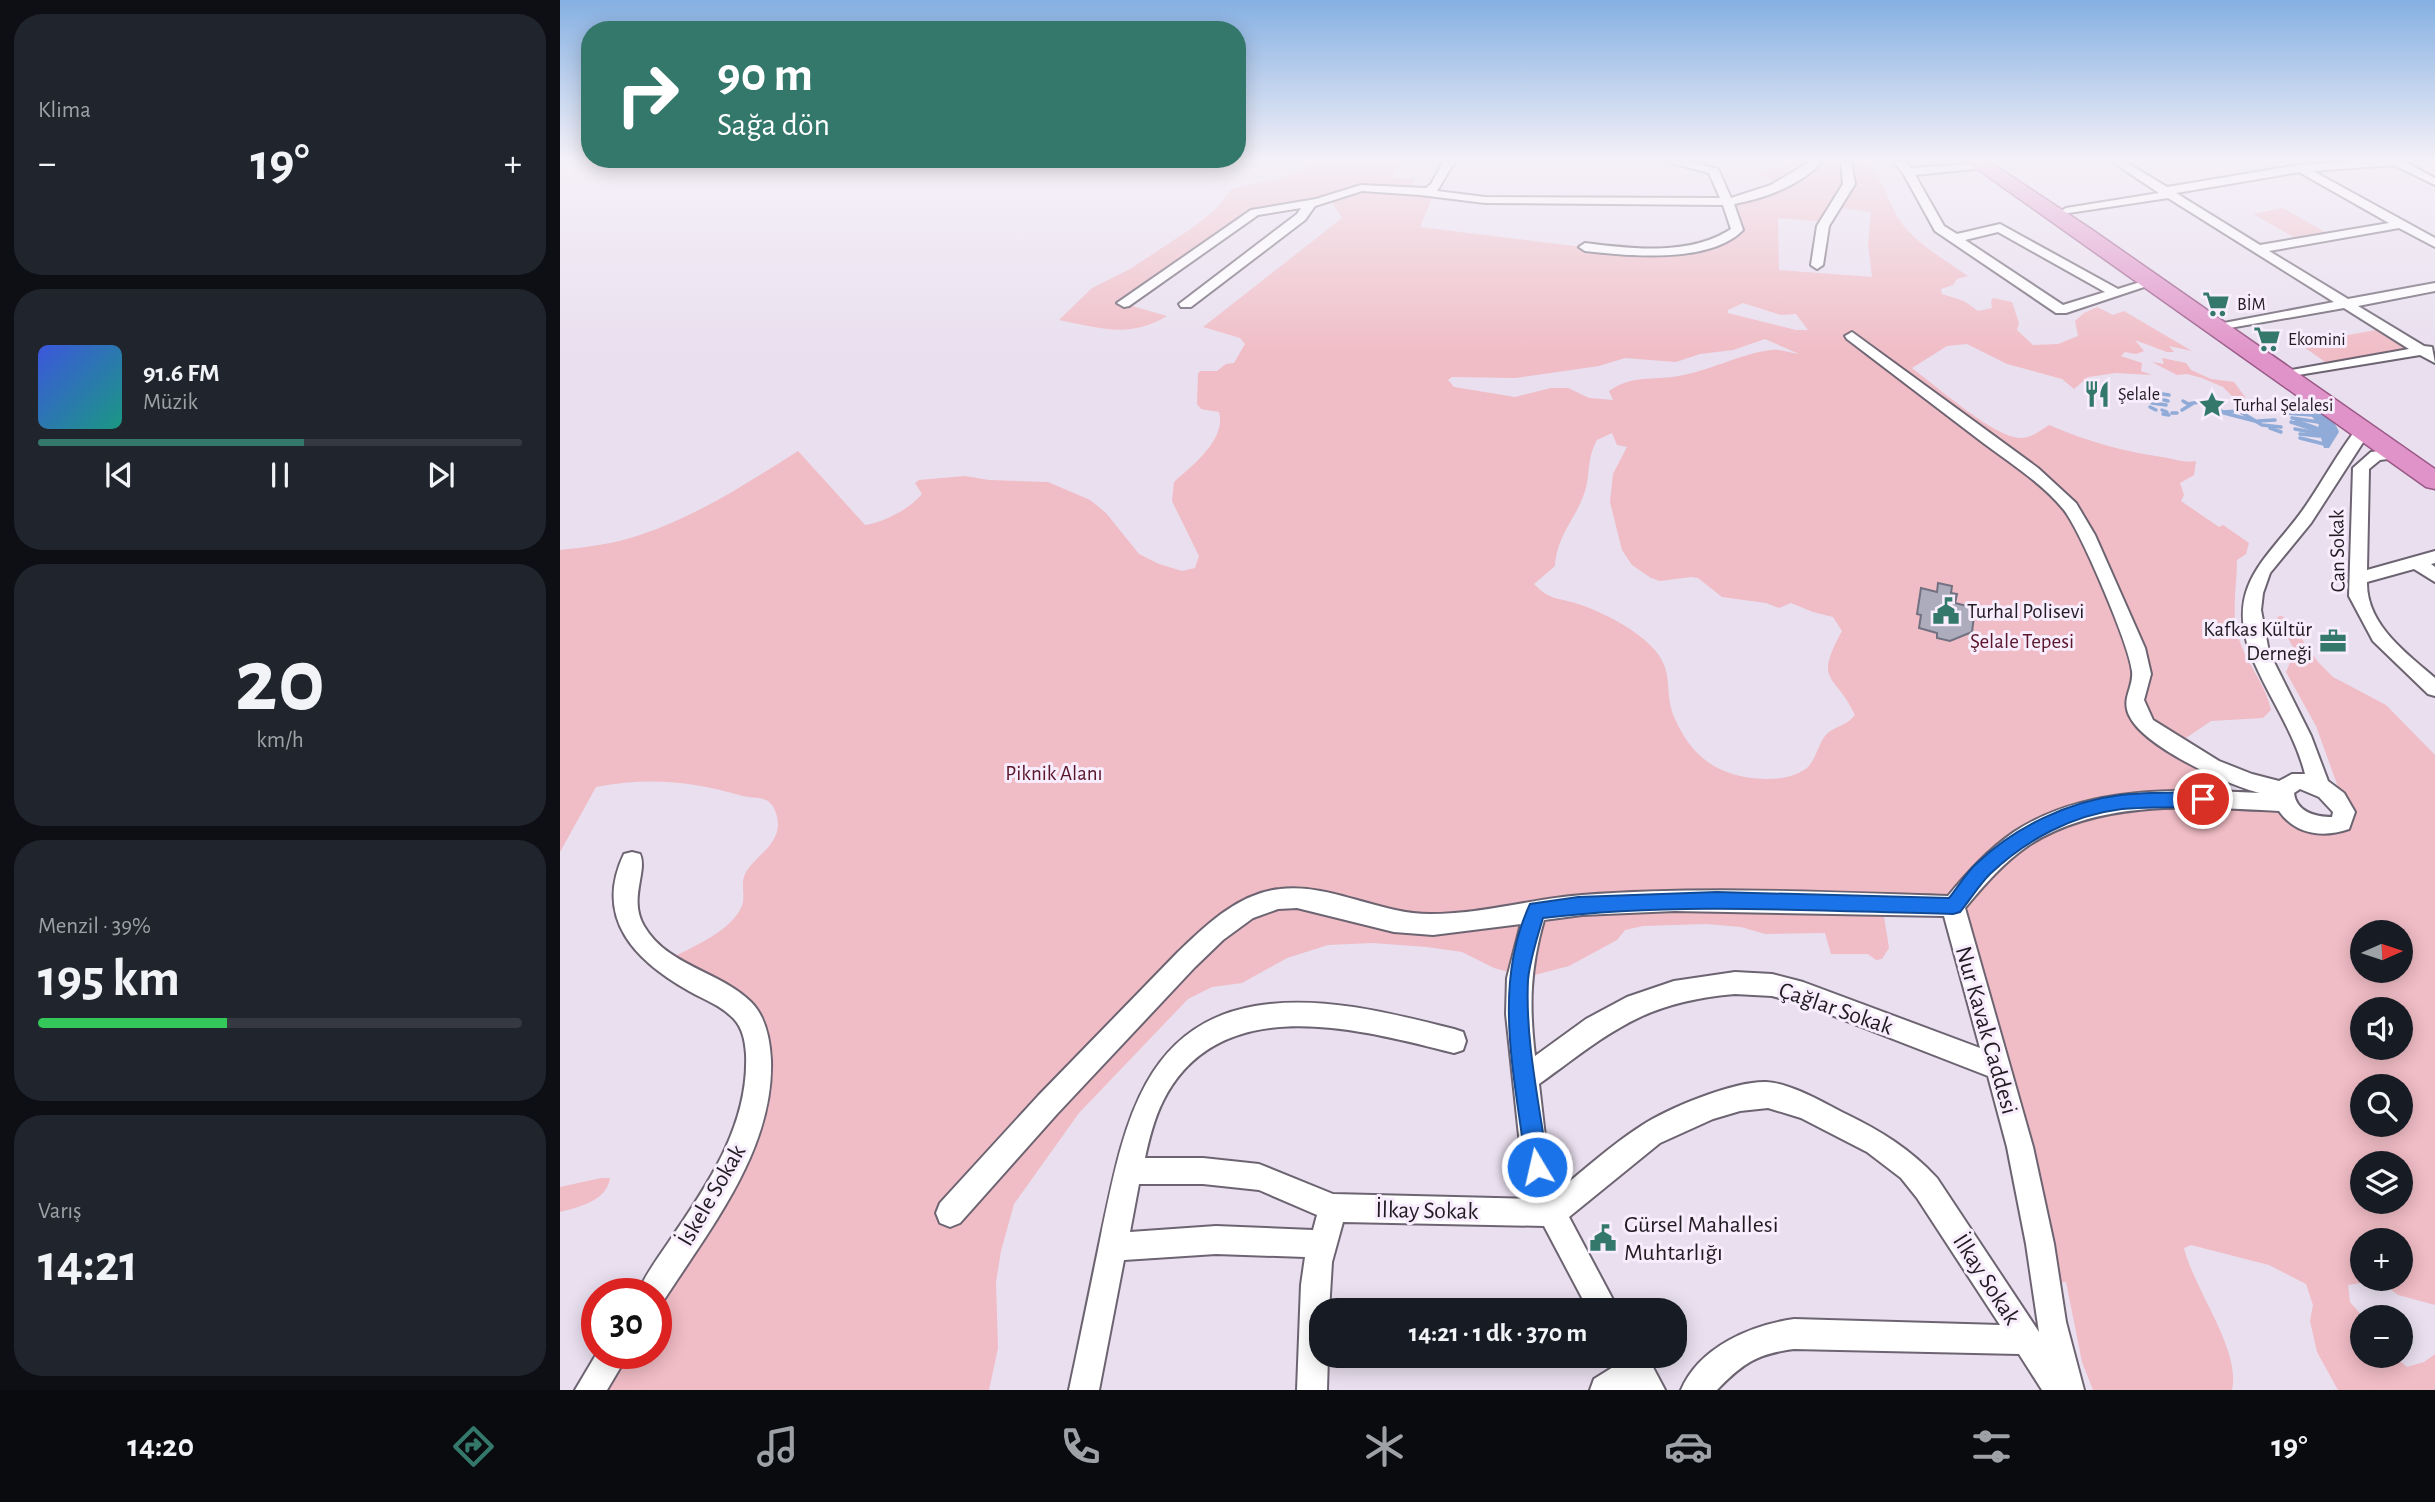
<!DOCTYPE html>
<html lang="tr">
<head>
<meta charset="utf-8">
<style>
  body { margin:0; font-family:"Alegreya Sans",sans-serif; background:#20242c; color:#f1f3f6; height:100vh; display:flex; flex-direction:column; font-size:26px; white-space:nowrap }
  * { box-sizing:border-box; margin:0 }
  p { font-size:23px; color:#9ea1a6 }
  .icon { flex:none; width:38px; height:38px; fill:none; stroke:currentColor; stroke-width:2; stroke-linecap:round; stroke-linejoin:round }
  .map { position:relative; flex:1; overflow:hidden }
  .sheet { display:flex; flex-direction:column; gap:14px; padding:14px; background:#0d0f14; width:560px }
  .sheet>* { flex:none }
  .hud { position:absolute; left:21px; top:21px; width:665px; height:147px; border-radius:28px; box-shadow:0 4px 18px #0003; background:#34786c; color:#fff; overflow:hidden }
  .needle { width:46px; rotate:87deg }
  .controls { position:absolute; left:1790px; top:920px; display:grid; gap:14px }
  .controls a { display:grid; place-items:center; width:63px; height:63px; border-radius:50%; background:#171b24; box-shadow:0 4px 18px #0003; font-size:35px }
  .speed { position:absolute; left:21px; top:1278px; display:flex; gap:14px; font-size:35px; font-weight:700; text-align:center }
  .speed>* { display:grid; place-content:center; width:91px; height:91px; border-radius:50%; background:#171b24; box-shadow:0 4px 18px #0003; line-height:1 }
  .speed .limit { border:10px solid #d22; background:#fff; color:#111 }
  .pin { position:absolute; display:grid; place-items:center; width:60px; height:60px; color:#fff; margin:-30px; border:4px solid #fff; border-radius:50%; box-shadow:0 2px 7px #0007 }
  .me { position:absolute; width:77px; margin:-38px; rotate:351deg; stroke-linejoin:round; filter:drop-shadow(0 0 5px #0008) }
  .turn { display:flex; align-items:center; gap:24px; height:147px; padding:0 21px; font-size:32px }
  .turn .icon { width:91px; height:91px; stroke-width:2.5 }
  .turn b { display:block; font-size:49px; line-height:60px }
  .big { font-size:52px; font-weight:700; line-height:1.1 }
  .sheet .card { flex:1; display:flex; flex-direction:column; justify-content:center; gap:10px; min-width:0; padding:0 24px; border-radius:28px; background:#20242c }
  .sheet .dial { align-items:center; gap:0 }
  .dial b { font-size:91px; line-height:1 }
  .song { display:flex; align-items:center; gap:21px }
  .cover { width:84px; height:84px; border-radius:10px; background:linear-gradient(135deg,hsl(230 70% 55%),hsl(170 70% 35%)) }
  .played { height:7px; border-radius:4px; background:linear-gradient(90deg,#34786c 55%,#363941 55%) }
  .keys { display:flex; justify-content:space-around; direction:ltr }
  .heat { display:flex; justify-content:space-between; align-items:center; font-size:38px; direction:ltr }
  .charge { height:10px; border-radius:5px; background:linear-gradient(90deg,#34c759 39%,#363941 0) }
  .trip { position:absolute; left:749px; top:1298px; width:378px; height:70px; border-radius:28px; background:#171b24; box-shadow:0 4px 18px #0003; font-weight:700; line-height:70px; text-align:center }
  .tab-bar { display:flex; height:112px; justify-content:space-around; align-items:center; background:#090b0e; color:#9ea1a6 }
  .tab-bar .icon { width:49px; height:49px }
  .tab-bar .on { color:#34786c }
  .tab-bar b { font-size:32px; color:#f1f3f6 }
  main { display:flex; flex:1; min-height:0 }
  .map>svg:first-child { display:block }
  .green { fill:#f0bcc5; fill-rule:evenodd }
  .water { fill:#90abd8 }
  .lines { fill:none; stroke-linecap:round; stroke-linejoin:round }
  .stream { stroke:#90abd8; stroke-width:3.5 }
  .building { fill:#acacbd; stroke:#727181; stroke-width:2 }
  .minor-casing { stroke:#6d6472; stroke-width:4 }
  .trunk-casing { stroke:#985885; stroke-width:3 }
  .minor { fill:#fff; fill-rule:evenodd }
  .trunk { fill:#e093c8; fill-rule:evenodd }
  .route { fill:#1a73e8; stroke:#114b97; stroke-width:2 }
  .labels { text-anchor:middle; stroke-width:6; stroke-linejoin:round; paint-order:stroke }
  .far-poi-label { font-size:18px; fill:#201c22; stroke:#f7edfd; text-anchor:start }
  .street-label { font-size:21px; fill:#201c22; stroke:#f7edfd }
  .poi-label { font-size:21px; fill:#201c22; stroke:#f7edfd; text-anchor:start }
  .park-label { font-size:21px; fill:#5b162b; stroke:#f7edfd }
  .near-street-label { font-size:24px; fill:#201c22; stroke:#f7edfd }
  .near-poi-label { font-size:24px; fill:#201c22; stroke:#f7edfd; text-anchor:start }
</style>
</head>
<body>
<main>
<section class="sheet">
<div class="card"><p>Klima</p>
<div class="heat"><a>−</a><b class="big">19°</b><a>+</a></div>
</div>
<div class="card">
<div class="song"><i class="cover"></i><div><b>91.6 FM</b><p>Müzik</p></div></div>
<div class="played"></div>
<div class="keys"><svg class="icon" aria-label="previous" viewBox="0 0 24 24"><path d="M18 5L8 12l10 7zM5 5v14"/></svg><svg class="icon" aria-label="pause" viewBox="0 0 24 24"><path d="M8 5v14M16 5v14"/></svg><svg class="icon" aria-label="next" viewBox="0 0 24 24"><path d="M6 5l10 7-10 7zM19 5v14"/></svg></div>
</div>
<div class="card dial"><b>20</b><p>km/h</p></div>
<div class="card"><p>Menzil · 39%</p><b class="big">195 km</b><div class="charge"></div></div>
<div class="card"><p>Varış</p><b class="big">14:21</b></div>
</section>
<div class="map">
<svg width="1875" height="1390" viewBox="0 0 1875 1390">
  <rect width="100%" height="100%" fill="#e9dfef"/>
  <g class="green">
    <path d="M756 161H840L832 177 855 179 848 192 864 193 871 200 860 227 1047 250 1122 249 1173 233 1166 202 1217 184 1191 170 1220 168 1234 161H1303C1324 176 1328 206 1343 225 1360 246 1387 261 1408 276L1397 279 1393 285 1381 289 1382 294 1404 301 1418 311 1432 308 1431 302 1433 298 1452 302 1459 323 1457 330 1473 345 1498 344 1518 336 1515 321 1524 313 1537 307 1553 315 1564 311 1632 351 1609 346 1614 352H1607L1575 340 1584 351 1576 354 1565 352 1561 356 1582 363 1581 371 1592 375 1556 373 1528 377 1514 389 1502 379 1447 364 1407 344 1387 346 1352 368C1376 386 1427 431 1454 437 1468 441 1478 432 1489 425 1528 442 1566 452 1608 458 1617 460 1626 463 1636 461L1634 475 1620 483 1624 495 1621 501 1659 527 1663 525 1689 543 1686 554 1677 560C1677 586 1671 609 1678 636 1685 662 1706 684 1711 710L1703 718 1651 721 1623 740 1647 758 1662 800 1725 803 1757 826 1787 812 1756 726 1726 672 1735 651 1717 617 1721 616 1728 619 1758 662 1773 677 1826 705 1875 755V1305L1838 1295 1818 1280 1788 1285 1790 1302 1804 1318 1802 1356H1834L1847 1367 1864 1362 1875 1354V1390H1778L1757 1352 1750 1321 1753 1305 1746 1284 1709 1265 1631 1245 1624 1248C1634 1290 1681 1349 1672 1390H1533L1522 1362 1506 1282 1486 1284 1393 906 1322 904 1329 948 1322 959 1316 960 1308 954H1271L1265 933 1205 934 1181 927 1146 924 1083 926 1065 930 1057 940 1009 966 967 977 934 968 902 952 867 947 812 943 768 945 727 958 682 983 652 987 628 999 519 1113 454 1204 441 1251 436 1282 438 1348 429 1390H30L54 1353H96V1293H92L157 1192 177 1153 193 1027 104 962C129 948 168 934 181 908 187 896 179 884 186 872 196 856 217 846 218 825 218 817 215 806 208 801 202 797 190 798 183 796 131 781 89 777 36 787L0 852V550C27 547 54 544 80 535 137 516 188 483 238 451L305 525C323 523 351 508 362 494L355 483 359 480 405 476 429 480 488 482 530 500 546 513 579 554 599 564 622 571 635 568 639 556 612 501 614 482C632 466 667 439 659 412L641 409 637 404 638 374 640 371H657L666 364 674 363 685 344 680 338 643 327 782 218 770 199 701 210 565 304 607 316C569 339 540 328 499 320L532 288 570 269 629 230 654 211 672 189 724 177ZM1274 207 1311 212 1308 244 1312 277 1219 270 1218 218 1265 222ZM1183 303 1221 315 1236 314 1248 330H1236L1168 313V310ZM1205 339 1239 354C1231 353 1221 349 1212 350 1180 353 1147 373 1112 377 1088 380 1070 376 1049 391L1053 400 1029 398 1008 388H991L955 397 894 387 888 380 892 377 955 378 1039 366 1065 358 1116 362 1140 354 1173 350ZM1052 433 1057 445 1067 447 1053 474 1050 502 1062 550 1072 565 1091 578 1100 581 1131 577 1138 578 1162 597 1206 603 1219 608 1231 603 1253 612 1273 617 1282 631C1253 684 1275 672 1295 715 1287 725 1279 725 1269 732 1259 739 1257 759 1247 768 1234 777 1221 779 1206 779 1162 778 1133 760 1115 719 1102 690 1117 671 1090 645 1073 628 1044 613 1021 605 1000 597 991 602 974 584L995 566C997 532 1021 514 1027 483 1030 465 1028 457 1037 440ZM1802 933H1841V971H1802ZM1802 1010H1841V1048H1802ZM1802 1087H1841V1125H1802ZM1802 1164H1841V1202H1802ZM1802 1241H1841V1279H1802Z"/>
    <path d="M1723 208 1772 236 1740 241 1693 214Z"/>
    <path d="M1826 328 1862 351 1772 367 1740 344Z"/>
    <path d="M1602 358 1626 363 1631 370 1651 379 1674 382 1685 397 1684 400 1673 397 1663 387 1642 378 1627 374 1617 375 1592 362 1604 364Z"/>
    <path d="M41 1178H50C47 1201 19 1207 0 1212V1187Z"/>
  </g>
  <path class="water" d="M1742 405C1756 407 1775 418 1779 432L1769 448H1764L1761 438 1755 432 1759 425Z"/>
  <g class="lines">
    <g class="stream">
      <path d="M1602 394 1609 395"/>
      <path d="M1592 399H1596"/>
      <path d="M1604 400 1608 401"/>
      <path d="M1623 401 1628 404 1645 401 1663 412 1679 411 1702 425 1721 427"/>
      <path d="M1592 403 1606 405"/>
      <path d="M1590 407 1596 410"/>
      <path d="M1602 410 1607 412"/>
      <path d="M1622 410 1632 404"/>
      <path d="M1612 413H1617"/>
      <path d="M1664 413 1695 421"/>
      <path d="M1725 413 1738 414 1745 410"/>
      <path d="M1603 414 1609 415"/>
      <path d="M1739 414 1751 415"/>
      <path d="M1732 418 1758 422"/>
      <path d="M1698 421 1715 420"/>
      <path d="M1736 421 1756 428"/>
      <path d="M1731 422 1755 430"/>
      <path d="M1710 428 1721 432"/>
      <path d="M1735 429 1756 433"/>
      <path d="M1740 434 1759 436"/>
      <path d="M1740 438 1764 444"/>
    </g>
  </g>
  <path class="building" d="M1378 583 1392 586 1391 593 1397 594 1395 603 1415 608 1412 632 1390 641 1377 638V633L1359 628 1361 615 1357 614 1361 588 1377 592Z"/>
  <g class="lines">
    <defs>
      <g id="minor">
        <path d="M884 161H895L877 191 925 197 1160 198 1149 173 1105 161H1126L1158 169 1171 198 1211 185 1251 161H1263C1241 185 1206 198 1174 204L1183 230C1150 264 1068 256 1025 251L1019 247 1025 243C1072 249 1130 256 1171 229L1163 205 925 203 860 195 802 191 755 206 745 220 631 307H621L619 304 737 214 741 208 698 215 569 306 564 307 557 303 691 210 756 199 801 185 866 188 871 184Z"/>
        <path d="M1281 161H1291L1295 184 1269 226 1263 265 1257 269 1251 265 1257 226 1283 184Z"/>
        <path d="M1333 161H1344L1351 168 1427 163 1428 165 1423 168 1355 175 1384 226 1397 234 1440 224 1558 289 1593 278 1599 282 1506 313H1496L1375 231 1343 173ZM1438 232 1545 292 1503 305 1405 240Z"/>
        <path d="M1551 161H1564L1607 187 1739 165 1800 161H1843L1875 178V185L1834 165 1753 171 1875 238V247L1839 228 1709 251 1788 299 1875 283V291L1798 306 1864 346 1872 347 1875 363 1860 355 1732 376V370L1737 369 1849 349 1784 308 1664 329V323L1669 322 1774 302 1608 198 1502 214 1500 212 1506 208 1599 193ZM1739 172 1829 223 1700 245 1616 193Z"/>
        <path d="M1292 332 1478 468 1516 503 1535 535 1585 648 1591 674 1584 700 1593 720 1659 761 1692 774 1719 781 1732 774H1745C1734 730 1706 694 1690 652 1665 583 1710 557 1745 507 1763 481 1778 452 1798 427H1808L1811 430 1751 523 1710 573 1703 593 1701 610 1709 652 1751 736 1768 781 1784 793 1795 812 1789 829C1763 838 1736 835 1719 811 1637 807 1542 798 1469 845 1444 862 1424 885 1405 908L1473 1147 1494 1244 1506 1322 1524 1390H1482L1459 1354 1234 1349C1197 1354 1183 1363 1157 1390H1121C1139 1347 1191 1325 1234 1319L1440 1325 1357 1198 1341 1178 1307 1152 1241 1118 1208 1108 1180 1111 1153 1119 1100 1143 1009 1217 1059 1311H1029L984 1226 783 1222 772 1262 769 1311H761V1356H768L767 1390H737L741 1285 745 1257 656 1254 564 1260 539 1390H509C520 1338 531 1285 541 1235 562 1138 578 1026 695 1006 761 995 830 1013 894 1029L903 1032 906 1041 903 1050 894 1053C798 1029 659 990 603 1101 594 1119 589 1139 585 1158H643L699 1164 773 1194 972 1199 960 1145 946 1014 947 978 961 924 873 935 834 932 737 908 718 909 693 918 663 940 635 967 497 1114 400 1223 390 1227 380 1223 376 1213 380 1203 478 1096 618 952C646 925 679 893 720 889 770 883 819 914 870 914 922 914 971 899 1022 895 1144 886 1266 892 1388 896 1408 872 1428 850 1454 832 1525 785 1619 789 1700 793 1667 785 1585 747 1570 717 1560 699 1574 688 1572 671 1569 644 1521 532 1504 510 1482 483 1450 463 1422 442 1377 408 1332 373 1287 339L1285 336ZM1740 789 1759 797 1773 812 1772 817C1756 817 1736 812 1734 793ZM1115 911 1384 916 1420 1048 1243 982 1212 974 1175 972 1114 981 1067 997 1026 1019 975 1056C969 1005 970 969 984 920L1022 915ZM1175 994 1212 996 1243 1004 1428 1076 1447 1147 1466 1244 1479 1332 1377 1178C1350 1149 1321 1131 1286 1114 1264 1103 1231 1083 1206 1082 1174 1081 1108 1108 1081 1126 1051 1145 1024 1170 997 1192L986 1145 979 1084C1051 1032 1082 1002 1175 994ZM579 1184H643L699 1190 757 1215 753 1230 656 1226 570 1232Z"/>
        <path d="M1838 449 1846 454 1843 457 1820 460 1809 469 1807 570 1875 551V563L1871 564 1875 567V582L1854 569 1807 582C1806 624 1846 653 1875 678V696L1868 694 1813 641 1789 596 1793 468 1811 452Z"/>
        <path d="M72 852 80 854C88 871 68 899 84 926 107 966 160 971 191 1002 206 1017 210 1040 211 1060 214 1151 148 1231 102 1303L96 1306V1293H78C86 1272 102 1253 114 1234 151 1180 189 1122 186 1054 185 1041 183 1029 174 1019 162 1006 145 1000 129 991 76 961 33 919 64 854Z"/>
        <path d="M37 1353H69L47 1390H15Z"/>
        <path d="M1055 1356H1087L1105 1390H1030L1034 1379 1058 1364Z"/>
      </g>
      <path id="trunk" d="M1406 161H1428L1531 229 1875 469V489L1866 487Z"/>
    </defs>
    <use href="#minor" class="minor-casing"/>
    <use href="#trunk" class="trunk-casing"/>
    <use href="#minor" class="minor"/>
    <use href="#trunk" class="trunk"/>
  </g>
  <linearGradient id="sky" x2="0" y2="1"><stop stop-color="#85b0e2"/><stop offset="0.45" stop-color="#f5f1f8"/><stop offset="1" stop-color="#f5f1f8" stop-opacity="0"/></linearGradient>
  <rect width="1875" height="356" fill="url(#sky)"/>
  <path class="route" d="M1643 792 1649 794 1651 799 1649 804 1643 807C1616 807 1589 807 1562 809 1512 815 1466 840 1430 874 1419 885 1410 900 1400 912L1393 914C1257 911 1119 902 983 918 977 938 970 959 968 980 965 1042 980 1106 988 1167L985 1175 977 1178 969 1175 966 1167C956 1080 931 987 970 904L1018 897 1157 892 1389 898C1398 887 1406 873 1416 864 1455 827 1509 801 1561 795 1588 792 1616 793 1643 792Z"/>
  <defs>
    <symbol id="supermarket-bare" viewBox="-9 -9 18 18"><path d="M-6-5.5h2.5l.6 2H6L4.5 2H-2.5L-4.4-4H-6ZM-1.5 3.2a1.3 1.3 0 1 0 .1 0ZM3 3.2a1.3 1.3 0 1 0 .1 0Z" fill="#34786c" stroke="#f7edfd" stroke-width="2.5" paint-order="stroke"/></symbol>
    <symbol id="restaurant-bare" viewBox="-9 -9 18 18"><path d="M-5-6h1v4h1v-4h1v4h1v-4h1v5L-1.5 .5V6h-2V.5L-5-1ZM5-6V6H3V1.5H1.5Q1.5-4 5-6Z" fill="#34786c" stroke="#f7edfd" stroke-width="2.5" paint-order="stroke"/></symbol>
    <symbol id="sight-bare" viewBox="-9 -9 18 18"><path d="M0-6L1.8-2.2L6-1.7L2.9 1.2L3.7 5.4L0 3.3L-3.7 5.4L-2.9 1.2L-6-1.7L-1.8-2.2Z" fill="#34786c" stroke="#f7edfd" stroke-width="2.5" paint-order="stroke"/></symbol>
    <symbol id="civic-bare" viewBox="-9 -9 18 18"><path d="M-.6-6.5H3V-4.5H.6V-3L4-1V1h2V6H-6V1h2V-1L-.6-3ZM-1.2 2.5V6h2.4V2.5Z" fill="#34786c" stroke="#f7edfd" stroke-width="2.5" paint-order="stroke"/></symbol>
    <symbol id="office-bare" viewBox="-9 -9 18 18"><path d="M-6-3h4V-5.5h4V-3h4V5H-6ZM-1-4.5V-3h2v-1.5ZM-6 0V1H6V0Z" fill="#34786c" stroke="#f7edfd" stroke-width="2.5" paint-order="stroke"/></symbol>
  </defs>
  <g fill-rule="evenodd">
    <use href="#supermarket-bare" x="1637" y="285" width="38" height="38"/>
    <use href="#supermarket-bare" x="1688" y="320" width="38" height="38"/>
    <use href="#restaurant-bare" x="1518" y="375" width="38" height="38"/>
    <use href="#sight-bare" x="1633" y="386" width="38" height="38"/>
    <use href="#civic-bare" x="1367" y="592" width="38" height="38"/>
    <use href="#office-bare" x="1754" y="622" width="38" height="38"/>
    <use href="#civic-bare" x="1024" y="1219" width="38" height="38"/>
  </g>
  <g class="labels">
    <g class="far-poi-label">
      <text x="1677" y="310">BİM</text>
      <text x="1728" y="345">Ekomini</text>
      <text x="1558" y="400">Şelale</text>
      <text x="1673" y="411">Turhal Şelalesi</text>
    </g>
    <g class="street-label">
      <text transform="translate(1777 551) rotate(-91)" y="7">Can Sokak</text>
    </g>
    <g class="poi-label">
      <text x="1407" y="618">Turhal Polisevi</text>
      <text x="1752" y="636" text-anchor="end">Kafkas Kültür<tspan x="1752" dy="24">Derneği</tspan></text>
    </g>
    <g class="park-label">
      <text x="1462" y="648">Şelale Tepesi</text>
      <text x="494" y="780">Piknik Alanı</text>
    </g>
    <g class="near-street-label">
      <text transform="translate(1276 1008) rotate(19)" y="8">Çağlar Sokak</text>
      <text transform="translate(1427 1030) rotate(74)" y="8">Nur Kavak Caddesi</text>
      <text transform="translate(151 1195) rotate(-60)" y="8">İskele Sokak</text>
      <text transform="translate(867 1210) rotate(1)" y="8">İlkay Sokak</text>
      <text transform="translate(1427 1279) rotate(57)" y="8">İlkay Sokak</text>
    </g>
    <g class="near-poi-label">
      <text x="1064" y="1232">Gürsel Mahallesi<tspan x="1064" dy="28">Muhtarlığı</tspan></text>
    </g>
  </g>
</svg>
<div class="controls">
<a><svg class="needle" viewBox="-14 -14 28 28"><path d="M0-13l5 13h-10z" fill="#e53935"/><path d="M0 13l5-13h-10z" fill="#9ea1a6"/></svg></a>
<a><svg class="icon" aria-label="sound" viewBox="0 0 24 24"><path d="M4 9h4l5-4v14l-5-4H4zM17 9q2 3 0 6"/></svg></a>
<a><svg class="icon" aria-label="search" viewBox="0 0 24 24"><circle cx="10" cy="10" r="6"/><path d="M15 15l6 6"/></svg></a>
<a><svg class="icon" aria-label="layers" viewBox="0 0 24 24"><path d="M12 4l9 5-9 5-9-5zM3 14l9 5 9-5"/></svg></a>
<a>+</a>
<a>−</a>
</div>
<div class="speed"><div class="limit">30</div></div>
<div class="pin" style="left:1643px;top:799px;background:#d93025"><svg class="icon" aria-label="arrive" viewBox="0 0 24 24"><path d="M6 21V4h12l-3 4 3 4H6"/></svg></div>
<svg class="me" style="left:977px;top:1167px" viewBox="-20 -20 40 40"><circle r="17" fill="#1a73e8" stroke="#fff" stroke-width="3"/><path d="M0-11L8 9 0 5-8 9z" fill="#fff"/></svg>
<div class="trip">14:21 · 1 dk · 370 m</div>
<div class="hud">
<div class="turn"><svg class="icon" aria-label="right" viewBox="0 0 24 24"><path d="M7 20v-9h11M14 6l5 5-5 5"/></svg><div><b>90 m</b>Sağa dön</div></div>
</div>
</div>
</main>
<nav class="tab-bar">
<b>14:20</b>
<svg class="icon on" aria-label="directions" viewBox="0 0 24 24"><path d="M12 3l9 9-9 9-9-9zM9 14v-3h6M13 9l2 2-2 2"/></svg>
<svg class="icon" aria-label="music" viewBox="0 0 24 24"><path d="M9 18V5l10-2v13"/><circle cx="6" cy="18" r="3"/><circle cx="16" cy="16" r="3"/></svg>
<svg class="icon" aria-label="phone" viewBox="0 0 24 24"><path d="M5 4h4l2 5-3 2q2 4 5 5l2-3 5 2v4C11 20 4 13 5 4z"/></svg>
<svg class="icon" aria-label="climate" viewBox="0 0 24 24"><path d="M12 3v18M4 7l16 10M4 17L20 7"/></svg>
<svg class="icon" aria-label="car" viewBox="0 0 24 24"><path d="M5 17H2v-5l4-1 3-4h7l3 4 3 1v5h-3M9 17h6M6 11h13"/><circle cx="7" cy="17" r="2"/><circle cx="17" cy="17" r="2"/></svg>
<svg class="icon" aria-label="filters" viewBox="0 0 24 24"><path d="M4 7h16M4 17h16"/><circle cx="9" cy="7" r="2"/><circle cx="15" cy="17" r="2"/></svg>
<b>19°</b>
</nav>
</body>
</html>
